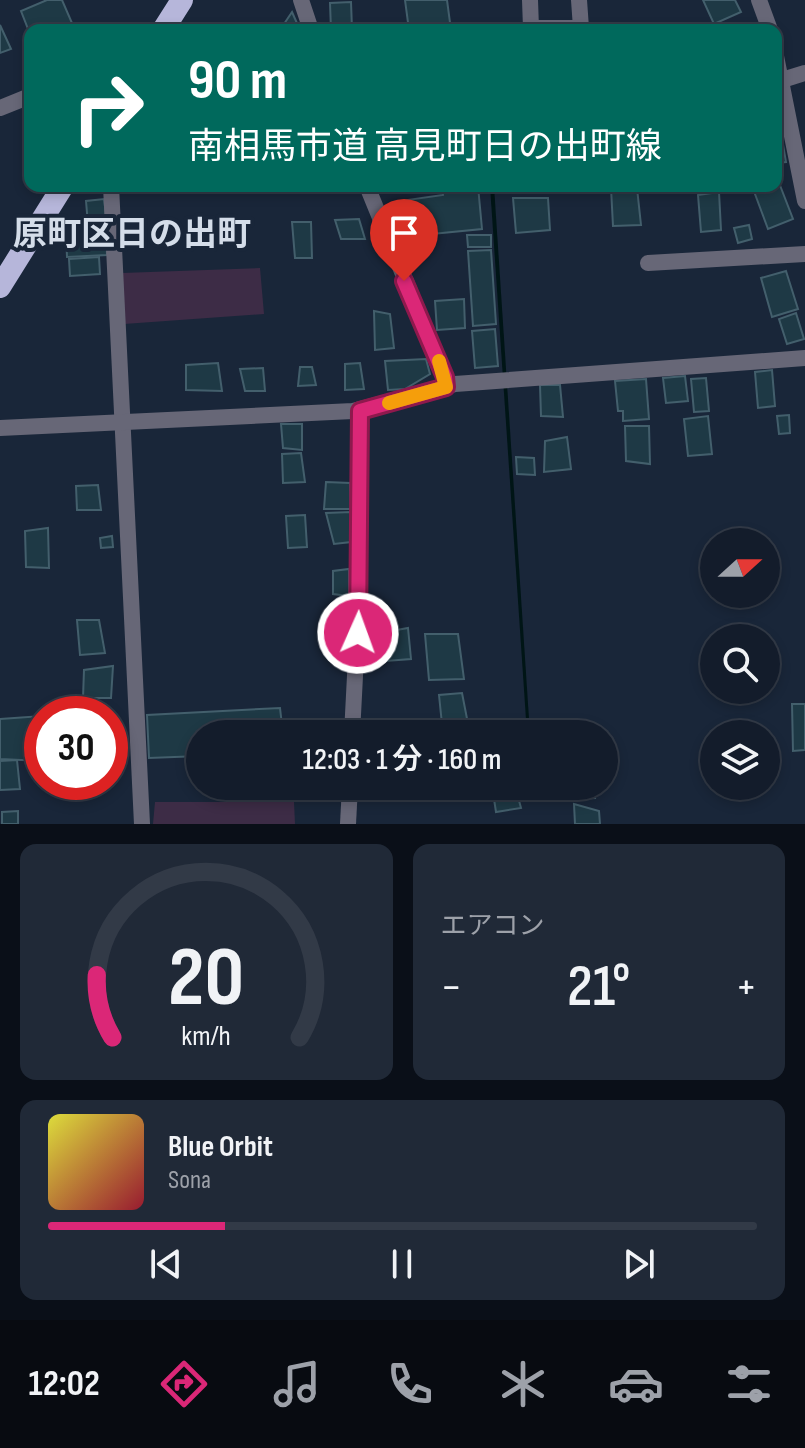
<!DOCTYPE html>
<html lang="ja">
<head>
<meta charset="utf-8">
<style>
  body { margin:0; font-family:"Sofia Sans Condensed","Noto Sans JP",sans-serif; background:#202937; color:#f1f3f6; height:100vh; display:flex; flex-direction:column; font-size:30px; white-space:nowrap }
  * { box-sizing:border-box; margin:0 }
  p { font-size:26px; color:#9da1a9 }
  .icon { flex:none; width:44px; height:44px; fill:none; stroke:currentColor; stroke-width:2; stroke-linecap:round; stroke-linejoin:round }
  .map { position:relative; height:824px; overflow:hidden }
  .details { display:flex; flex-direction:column; gap:20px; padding:20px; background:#0a0f18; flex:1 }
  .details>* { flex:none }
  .top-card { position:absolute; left:24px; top:24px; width:758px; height:168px; border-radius:16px; box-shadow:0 4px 12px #0003,0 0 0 2px #323a47; background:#00695c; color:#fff; overflow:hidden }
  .needle { width:52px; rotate:69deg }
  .buttons { position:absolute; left:700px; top:528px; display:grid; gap:16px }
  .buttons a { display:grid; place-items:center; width:80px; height:80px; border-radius:50%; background:#131c2b; box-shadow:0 4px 12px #0003,0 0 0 2px #323a47; font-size:40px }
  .speed { position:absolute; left:24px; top:696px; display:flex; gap:16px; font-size:40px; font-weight:700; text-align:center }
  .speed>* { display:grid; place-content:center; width:104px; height:104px; border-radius:50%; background:#131c2b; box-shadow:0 4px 12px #0003,0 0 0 2px #323a47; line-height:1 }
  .speed .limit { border:12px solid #d22; background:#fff; color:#111 }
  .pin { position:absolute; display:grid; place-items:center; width:68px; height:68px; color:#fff; margin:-82px -34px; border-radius:50% 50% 50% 0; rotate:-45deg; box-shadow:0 0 8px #0007 }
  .pin .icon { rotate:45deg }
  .me { position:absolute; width:88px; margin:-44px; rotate:2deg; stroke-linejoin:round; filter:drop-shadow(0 0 6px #0008) }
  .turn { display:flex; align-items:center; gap:28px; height:168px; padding:0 32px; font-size:36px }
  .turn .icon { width:104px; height:104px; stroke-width:2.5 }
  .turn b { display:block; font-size:56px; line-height:68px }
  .big { font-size:60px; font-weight:600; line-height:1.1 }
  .details .card { flex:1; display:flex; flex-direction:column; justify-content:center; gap:12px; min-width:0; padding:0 28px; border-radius:16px; background:#202937 }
  .details .dial { align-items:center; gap:0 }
  .dial svg { height:208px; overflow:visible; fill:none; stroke:#323a47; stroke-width:7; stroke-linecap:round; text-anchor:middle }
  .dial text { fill:#f1f3f6; stroke:none }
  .song { display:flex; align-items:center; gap:24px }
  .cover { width:96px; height:96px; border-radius:12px; background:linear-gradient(135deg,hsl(60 70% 55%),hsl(350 70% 35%)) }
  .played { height:8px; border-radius:4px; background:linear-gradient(90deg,#db2777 25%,#323a47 25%) }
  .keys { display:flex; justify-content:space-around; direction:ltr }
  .heat { display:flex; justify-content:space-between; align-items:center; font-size:44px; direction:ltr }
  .details .tiles { flex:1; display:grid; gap:20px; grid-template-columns:1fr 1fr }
  .card:last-child { grid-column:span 2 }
  .trip { position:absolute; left:186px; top:720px; width:432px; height:80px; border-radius:40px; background:#131c2b; box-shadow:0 4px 12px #0003,0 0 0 2px #323a47; font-weight:600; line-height:80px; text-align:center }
  .tabs { display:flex; height:128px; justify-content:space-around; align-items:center; background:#080b11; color:#9da1a9 }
  .tabs .icon { width:56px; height:56px }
  .tabs .current { color:#db2777 }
  .tabs b { font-size:36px; color:#f1f3f6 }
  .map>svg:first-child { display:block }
  .green { fill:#3d2c46 }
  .water { fill:#001516 }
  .building { fill:#1e3945; stroke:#435f6c; stroke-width:2 }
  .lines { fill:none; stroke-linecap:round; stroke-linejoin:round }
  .minor { stroke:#676777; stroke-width:16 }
  .trunk { stroke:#b6b6da; stroke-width:22 }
  .route-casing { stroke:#8e194d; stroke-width:20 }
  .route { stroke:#db2777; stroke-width:14 }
  .slow { stroke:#f59e0b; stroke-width:14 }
  .labels { text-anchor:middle; stroke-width:8; stroke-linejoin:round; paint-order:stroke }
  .quarter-label { font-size:34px; font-weight:bold; fill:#d4dde9; stroke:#192639 }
</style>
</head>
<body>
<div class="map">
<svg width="805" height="824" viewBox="0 0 805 824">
  <rect width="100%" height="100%" fill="#192639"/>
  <g class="green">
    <path d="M260 268 264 314 124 324 122 273Z"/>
    <path d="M155 802H294L295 824H153Z"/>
  </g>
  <path class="water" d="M490 186H494L530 734H527Z"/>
  <g class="building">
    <path d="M47 0H62L75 30H30V34L21 11Z"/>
    <path d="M405 0H447L451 30H409Z"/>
    <path d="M703 0H735L741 12 714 24Z"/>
    <path d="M351 2 352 29 331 30 330 3Z"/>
    <path d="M292 12 300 30H280Z"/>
    <path d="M0 25 11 49 0 53Z"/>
    <path d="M781 133 786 162 776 163V134Z"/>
    <path d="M776 175 793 219 768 229 752 186H776Z"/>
    <path d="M442 186H478L482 229 402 237 400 201 443 195Z"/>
    <path d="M611 188H637L641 225 613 226Z"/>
    <path d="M719 192 721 230 701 232 698 195Z"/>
    <path d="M513 198H548L550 230 516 233Z"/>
    <path d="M104 199 107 223 88 225 86 201Z"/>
    <path d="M359 219 365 239H341L335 220Z"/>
    <path d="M292 222H311L312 258H295Z"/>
    <path d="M749 225 752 239 738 243 734 228Z"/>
    <path d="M106 228 107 255 67 257 66 234H75V229Z"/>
    <path d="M467 235H491V247H468Z"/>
    <path d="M491 250 496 324 473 326 468 251Z"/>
    <path d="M99 257 100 274 70 276 69 259Z"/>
    <path d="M786 271 798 309 772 317 761 278Z"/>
    <path d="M464 299 465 328 437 330 435 301Z"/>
    <path d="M374 311 390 314 394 348 375 350Z"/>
    <path d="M796 313 804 339 787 344 779 319Z"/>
    <path d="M495 329 498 366 475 368 472 331Z"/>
    <path d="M426 359 430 374 405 389 388 390 385 361Z"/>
    <path d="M218 363 222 391 186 390V365Z"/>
    <path d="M360 363 364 389 345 390V364Z"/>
    <path d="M300 367H312L316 385 298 386Z"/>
    <path d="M263 368 265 391H245L240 369Z"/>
    <path d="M772 370 775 406 758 408 755 372Z"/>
    <path d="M685 376 688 401 666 403 663 378Z"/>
    <path d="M706 378 709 411 694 412 691 379Z"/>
    <path d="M646 379 649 419 623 421V411H618L615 381Z"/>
    <path d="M540 385H560L563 417 541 416Z"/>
    <path d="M789 415 790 433 779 434 777 416Z"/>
    <path d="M708 416 712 454 688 456 684 419Z"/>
    <path d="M281 424H302V450L283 448Z"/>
    <path d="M625 426H649L650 464 626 461Z"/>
    <path d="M567 437 571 469 544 472 545 441Z"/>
    <path d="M301 453 305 482 283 483 282 454Z"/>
    <path d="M516 457 534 458 535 475 517 474Z"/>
    <path d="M326 482 350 483 351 509H324Z"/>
    <path d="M98 485 101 510H77L76 486Z"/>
    <path d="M351 512V542L334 544 326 513Z"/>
    <path d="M305 515 307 547 288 548 286 516Z"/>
    <path d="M48 528 49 568 26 567 25 531Z"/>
    <path d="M112 536 113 547 101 548 100 538Z"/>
    <path d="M349 569V596L333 594V571Z"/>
    <path d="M77 620H99L105 653 80 655Z"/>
    <path d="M408 628 411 659 386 661 385 632Z"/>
    <path d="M425 634H458L464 679 429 680Z"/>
    <path d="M113 666 111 698H83L84 670Z"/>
    <path d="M462 693 470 734H443L439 695Z"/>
    <path d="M792 704H805V750L793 751Z"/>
    <path d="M280 708 283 734H200V756L149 758 147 715Z"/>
    <path d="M42 716V761L0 759V719Z"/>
    <path d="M17 760 20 789 0 790V761Z"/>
    <path d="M224 786H286L287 794 224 796Z"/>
    <path d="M492 786H515L521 808 496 812Z"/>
    <path d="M575 786H593L595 798 574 799Z"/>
    <path d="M574 804 599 811 600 824H575Z"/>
    <path d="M18 811V824H2V812Z"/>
  </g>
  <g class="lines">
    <g class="minor">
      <path d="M301 0 311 30"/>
      <path d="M530 0 531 28H581L579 0"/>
      <path d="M759 0 770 30"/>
      <path d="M776 56 805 201"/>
      <path d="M779 81 805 73"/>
      <path d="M0 108 30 96"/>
      <path d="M111 186 142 824"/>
      <path d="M367 186 445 377 446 387"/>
      <path d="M648 263 805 254"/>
      <path d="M0 428 353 411 455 384 805 358"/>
      <path d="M352 734 359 598 360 411"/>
      <path d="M348 824 350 786"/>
    </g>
    <g class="trunk">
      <path d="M163 30 182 0"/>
      <path d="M0 287 63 186"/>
    </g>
  </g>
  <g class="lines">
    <defs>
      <path id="route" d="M358 633 360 411 446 387 445 377 404 281"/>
    </defs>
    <use href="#route" class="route-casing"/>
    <use href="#route" class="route"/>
    <path class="slow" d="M389 403 446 387 439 361"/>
  </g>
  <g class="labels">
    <g class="quarter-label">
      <text x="132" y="245">原町区日の出町</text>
    </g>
  </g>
</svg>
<div class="buttons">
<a><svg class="needle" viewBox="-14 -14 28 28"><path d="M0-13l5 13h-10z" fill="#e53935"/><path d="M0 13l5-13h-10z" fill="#9da1a9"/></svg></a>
<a><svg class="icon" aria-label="search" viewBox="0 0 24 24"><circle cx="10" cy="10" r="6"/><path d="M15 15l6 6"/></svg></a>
<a><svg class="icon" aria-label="layers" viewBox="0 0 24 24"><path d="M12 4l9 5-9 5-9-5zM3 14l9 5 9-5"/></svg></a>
</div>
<div class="speed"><div class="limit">30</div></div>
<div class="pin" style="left:404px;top:281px;background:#d93025"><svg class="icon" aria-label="arrive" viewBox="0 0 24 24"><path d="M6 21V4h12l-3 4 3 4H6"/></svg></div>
<svg class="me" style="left:358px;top:633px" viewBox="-20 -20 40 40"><circle r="17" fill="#db2777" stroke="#fff" stroke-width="3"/><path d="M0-11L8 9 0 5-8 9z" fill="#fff"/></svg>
<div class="trip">12:03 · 1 分 · 160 m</div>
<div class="top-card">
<div class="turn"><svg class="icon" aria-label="right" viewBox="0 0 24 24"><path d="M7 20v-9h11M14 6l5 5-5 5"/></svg><div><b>90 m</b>南相馬市道 高見町日の出町線</div></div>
</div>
</div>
<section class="details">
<div class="tiles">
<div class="card dial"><svg viewBox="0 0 100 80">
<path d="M14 69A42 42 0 1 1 86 69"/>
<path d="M14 69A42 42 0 0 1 8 45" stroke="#db2777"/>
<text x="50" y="56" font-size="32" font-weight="700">20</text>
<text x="50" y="72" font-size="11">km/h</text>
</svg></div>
<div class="card"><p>エアコン</p>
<div class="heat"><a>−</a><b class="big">21°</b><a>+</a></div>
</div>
<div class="card">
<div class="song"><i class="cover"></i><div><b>Blue Orbit</b><p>Sona</p></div></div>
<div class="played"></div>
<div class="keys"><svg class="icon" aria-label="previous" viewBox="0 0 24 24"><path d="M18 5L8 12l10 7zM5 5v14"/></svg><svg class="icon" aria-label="pause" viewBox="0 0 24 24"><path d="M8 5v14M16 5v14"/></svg><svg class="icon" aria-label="next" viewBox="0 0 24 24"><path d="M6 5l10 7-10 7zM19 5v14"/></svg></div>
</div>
</div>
</section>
<nav class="tabs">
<b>12:02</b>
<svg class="icon current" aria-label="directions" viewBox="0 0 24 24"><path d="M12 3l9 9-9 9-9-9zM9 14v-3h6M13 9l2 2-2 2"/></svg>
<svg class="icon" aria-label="music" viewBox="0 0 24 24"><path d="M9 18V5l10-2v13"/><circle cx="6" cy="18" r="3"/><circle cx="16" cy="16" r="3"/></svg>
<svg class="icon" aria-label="phone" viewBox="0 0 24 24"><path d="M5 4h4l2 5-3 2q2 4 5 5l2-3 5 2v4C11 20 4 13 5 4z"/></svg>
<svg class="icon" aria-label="climate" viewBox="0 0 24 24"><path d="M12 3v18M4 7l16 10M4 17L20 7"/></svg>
<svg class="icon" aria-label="car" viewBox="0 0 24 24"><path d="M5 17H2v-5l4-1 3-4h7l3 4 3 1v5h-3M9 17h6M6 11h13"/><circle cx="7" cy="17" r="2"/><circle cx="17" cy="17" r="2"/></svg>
<svg class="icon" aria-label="filters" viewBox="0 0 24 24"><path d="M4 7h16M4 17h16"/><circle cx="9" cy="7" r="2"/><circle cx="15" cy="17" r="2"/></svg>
</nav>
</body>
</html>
